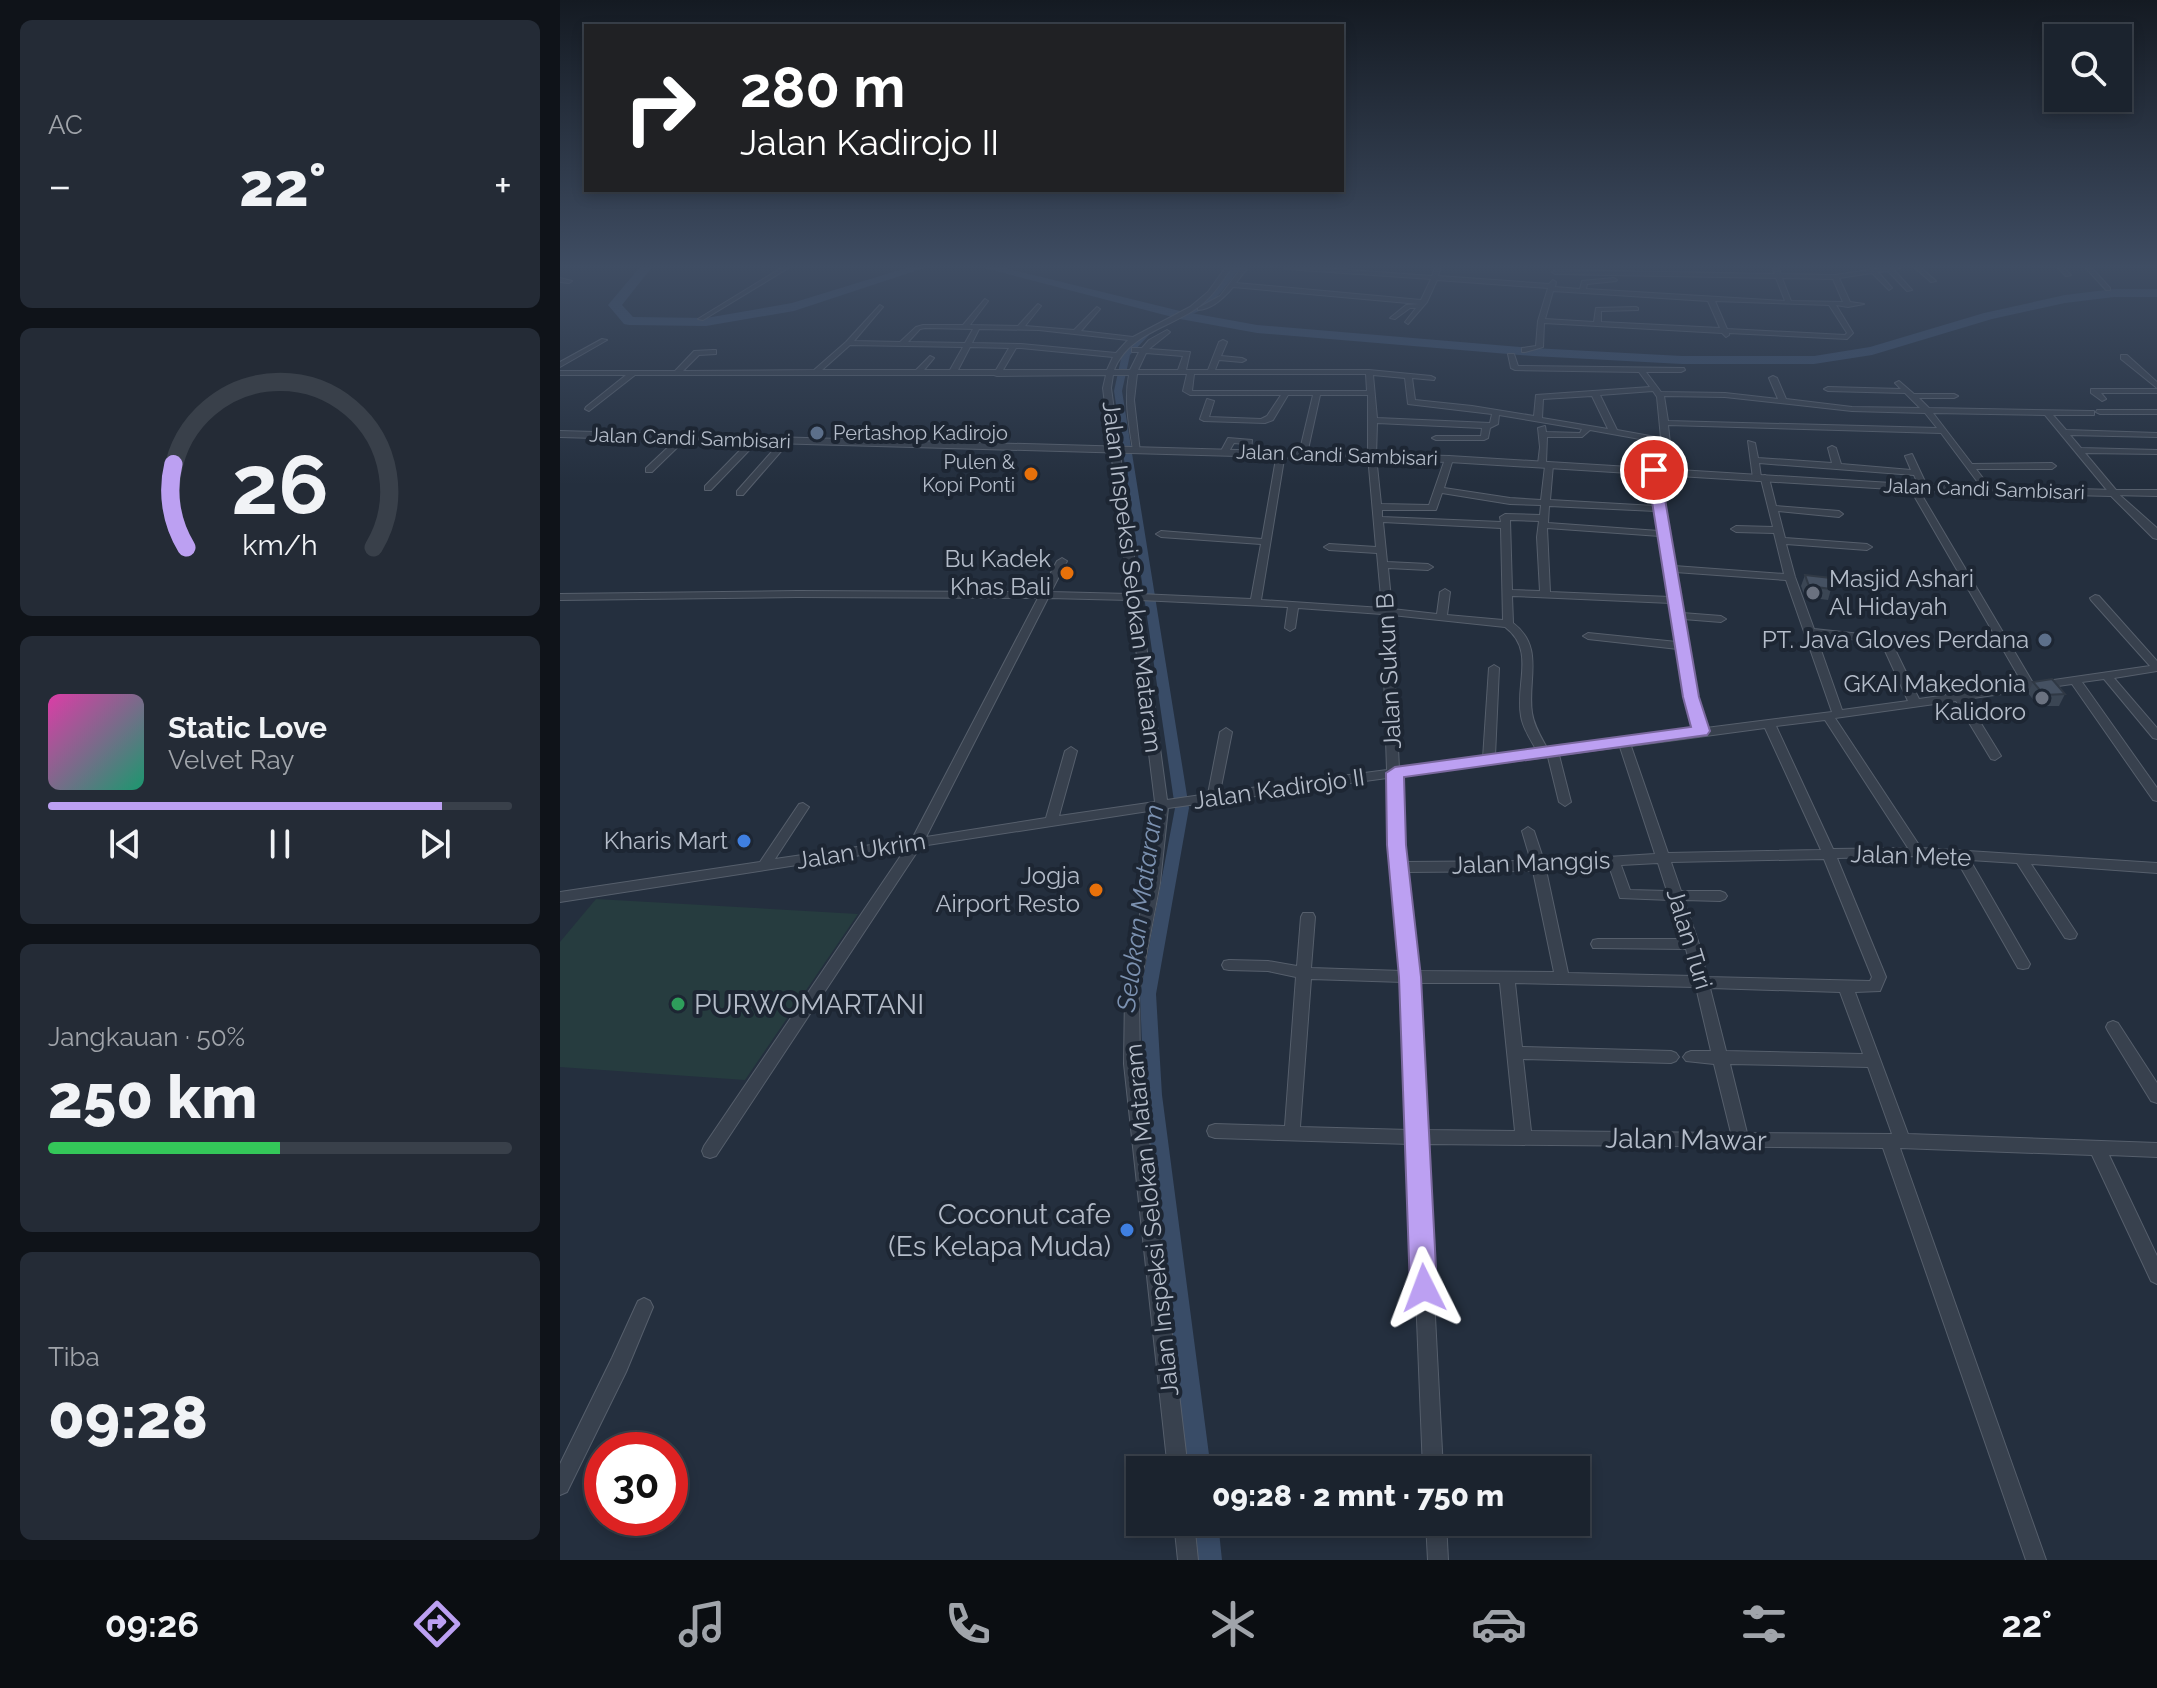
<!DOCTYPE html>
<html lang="id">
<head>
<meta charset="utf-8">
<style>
  body { margin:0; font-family:Raleway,sans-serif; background:#242b36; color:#f1f3f6; height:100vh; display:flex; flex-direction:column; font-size:30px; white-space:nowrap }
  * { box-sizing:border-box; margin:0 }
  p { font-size:26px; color:#a0a4aa }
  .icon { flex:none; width:44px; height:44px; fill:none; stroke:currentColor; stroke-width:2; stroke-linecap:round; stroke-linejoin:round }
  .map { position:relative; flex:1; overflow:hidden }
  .drawer { display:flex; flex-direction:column; gap:20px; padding:20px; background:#0f1319; width:560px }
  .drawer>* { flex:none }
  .guide { position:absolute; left:24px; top:24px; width:760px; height:168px; border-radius:0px; box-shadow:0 4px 12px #0003,0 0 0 2px #39404a; background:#202124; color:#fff; overflow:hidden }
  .buttons { position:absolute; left:1484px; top:24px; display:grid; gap:16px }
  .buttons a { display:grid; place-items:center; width:88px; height:88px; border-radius:0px; background:#1b232e; box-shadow:0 4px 12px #0003,0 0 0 2px #39404a; font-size:40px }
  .speed { position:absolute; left:24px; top:1432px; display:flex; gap:16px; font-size:40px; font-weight:700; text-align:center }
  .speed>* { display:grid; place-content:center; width:104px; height:104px; border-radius:50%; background:#1b232e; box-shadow:0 4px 12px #0003,0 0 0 2px #39404a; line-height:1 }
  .speed .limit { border:12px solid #d22; background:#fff; color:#111 }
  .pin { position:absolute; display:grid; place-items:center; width:68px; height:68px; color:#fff; margin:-34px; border:4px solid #fff; border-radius:50%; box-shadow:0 2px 8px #0007 }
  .me { position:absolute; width:88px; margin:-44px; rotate:357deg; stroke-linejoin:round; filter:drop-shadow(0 0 6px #0008) }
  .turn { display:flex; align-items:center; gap:28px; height:168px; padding:0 24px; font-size:36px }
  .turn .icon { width:104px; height:104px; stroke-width:2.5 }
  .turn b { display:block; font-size:56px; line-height:68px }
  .big { font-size:60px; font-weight:800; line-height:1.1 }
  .drawer .widget { flex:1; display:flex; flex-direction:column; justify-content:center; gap:12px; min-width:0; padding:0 28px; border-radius:12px; background:#242b36 }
  .drawer .dial { align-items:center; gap:0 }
  .dial svg { height:208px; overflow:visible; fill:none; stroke:#39404a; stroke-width:7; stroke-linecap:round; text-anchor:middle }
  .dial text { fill:#f1f3f6; stroke:none }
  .song { display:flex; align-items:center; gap:24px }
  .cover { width:96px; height:96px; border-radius:12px; background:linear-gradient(135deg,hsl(320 70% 55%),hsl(160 70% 35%)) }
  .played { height:8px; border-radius:4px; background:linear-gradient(90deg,#bca0f2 85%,#39404a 85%) }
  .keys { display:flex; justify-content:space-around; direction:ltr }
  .heat { display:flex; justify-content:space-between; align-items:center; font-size:44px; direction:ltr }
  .charge { height:12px; border-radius:6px; background:linear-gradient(90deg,#34c759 50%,#39404a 0) }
  .trip { position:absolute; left:566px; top:1456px; width:464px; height:80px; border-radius:0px; background:#1b232e; box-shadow:0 4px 12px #0003,0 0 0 2px #39404a; font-weight:800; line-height:80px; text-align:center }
  .dock { display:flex; height:128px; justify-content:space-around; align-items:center; background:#0b0e12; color:#a0a4aa }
  .dock .icon { width:56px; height:56px }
  .dock .selected { color:#bca0f2 }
  .dock b { font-size:36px; color:#f1f3f6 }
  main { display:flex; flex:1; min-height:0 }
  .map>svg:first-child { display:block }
  .green { fill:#263c3f }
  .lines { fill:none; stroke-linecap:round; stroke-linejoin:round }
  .canal { fill:#394c67; fill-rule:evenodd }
  .river { fill:#394c67; fill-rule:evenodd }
  .minor-casing { stroke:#565f6c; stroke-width:2 }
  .tertiary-casing { stroke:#565f6c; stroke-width:2 }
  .minor { fill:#38414e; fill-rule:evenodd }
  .tertiary { fill:#38414e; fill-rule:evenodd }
  .wall { fill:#3b4654 }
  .building { fill:#455162; stroke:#303945; stroke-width:2 }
  .route { fill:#bca0f2; stroke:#7a689d; stroke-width:2 }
  .service-dot { fill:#5c6f8a; stroke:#1d2633; stroke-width:3 }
  .food-dot { fill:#e8710a; stroke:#1d2633; stroke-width:3 }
  .worship-dot { fill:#6b7280; stroke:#1d2633; stroke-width:3 }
  .shop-dot { fill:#3f7fe0; stroke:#1d2633; stroke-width:3 }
  .leisure-dot { fill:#2e9e5b; stroke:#1d2633; stroke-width:3 }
  .labels { text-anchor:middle; stroke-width:8; stroke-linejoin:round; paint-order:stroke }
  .far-poi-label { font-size:20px; fill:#b4bcc9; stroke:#1d2633; text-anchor:start }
  .far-street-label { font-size:20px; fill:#b4bcc9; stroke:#1d2633 }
  .poi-label { font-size:24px; fill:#b4bcc9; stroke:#1d2633; text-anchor:end }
  .street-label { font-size:24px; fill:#b4bcc9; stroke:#1d2633 }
  .water-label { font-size:26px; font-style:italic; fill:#7c92b1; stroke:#1d2633 }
  .near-poi-label { font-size:28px; fill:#b4bcc9; stroke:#1d2633; text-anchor:start }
  .near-street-label { font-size:28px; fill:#b4bcc9; stroke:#1d2633 }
</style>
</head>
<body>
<main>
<section class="drawer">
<div class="widget"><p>AC</p>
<div class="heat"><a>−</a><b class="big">22°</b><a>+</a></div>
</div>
<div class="widget dial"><svg viewBox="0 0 100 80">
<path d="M14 69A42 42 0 1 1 86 69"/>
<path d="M14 69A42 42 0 0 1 9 37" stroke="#bca0f2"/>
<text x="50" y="56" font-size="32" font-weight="700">26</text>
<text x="50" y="72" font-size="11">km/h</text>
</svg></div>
<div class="widget">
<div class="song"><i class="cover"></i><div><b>Static Love</b><p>Velvet Ray</p></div></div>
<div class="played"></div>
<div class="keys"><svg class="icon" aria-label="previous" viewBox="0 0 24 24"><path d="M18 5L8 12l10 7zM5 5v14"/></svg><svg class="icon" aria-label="pause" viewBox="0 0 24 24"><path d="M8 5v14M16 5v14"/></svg><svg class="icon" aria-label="next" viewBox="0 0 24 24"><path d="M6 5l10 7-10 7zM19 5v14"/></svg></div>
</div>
<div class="widget"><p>Jangkauan · 50%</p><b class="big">250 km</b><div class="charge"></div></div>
<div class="widget"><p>Tiba</p><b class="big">09:28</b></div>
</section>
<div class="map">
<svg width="1597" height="1560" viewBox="0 0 1597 1560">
  <rect width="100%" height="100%" fill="#242f3e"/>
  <path class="green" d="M36 899 298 914 185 1080 0 1067V942Z"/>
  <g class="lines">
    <g class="canal">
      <path d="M672 267H680C665 287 649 314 622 316V312L649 297Z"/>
      <path d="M582 333 589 335 570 355 562 391 629 808 596 994 602 1095 651 1470H627L584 1095 580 994 615 808 554 391 562 354Z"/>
      <path d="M634 1522H658L662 1560H638Z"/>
    </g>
    <g class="river">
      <path d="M80 267H92L62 305 73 317 146 318 232 303 349 267H367L234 311 146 326 69 325 64 324 48 305Z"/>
      <path d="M421 267H441L620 311 697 325 973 348 1122 356H1254L1310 347 1424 313 1505 295 1554 289H1597V297H1554L1505 303 1432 319 1312 355 1254 364H1122L973 356 697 333 620 319Z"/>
    </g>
    <defs>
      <g id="minor">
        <path d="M223 267H230L143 320 138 319Z"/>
        <path d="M666 267H672C661 283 651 299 634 310 605 329 568 335 554 370H570L579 352H572V348H582L589 340 607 330 610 332 609 333 589 349 630 352 626 370H648L659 342 663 340 667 342 661 356 682 358 686 360 682 362 659 360 655 370H809L871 376 875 378 874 380 852 378 855 400 912 406 974 416 976 395 1090 387 1079 372 955 370 951 368 948 354H954L958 366 1124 368 1125 370 1121 372H1086L1101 392 1165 393 1218 399 1209 378 1213 376 1217 378 1226 399 1292 407 1360 408 1345 393 1268 391 1264 389 1268 387 1341 389 1335 383 1339 381 1354 394H1394L1398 396 1394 398H1359L1369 408 1531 411H1534V415H1493L1506 430 1597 433V437L1510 435 1521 448 1597 450V454L1525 453 1556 490H1597V496L1551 495 1485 415 1373 413 1412 464 1492 463 1496 466 1492 469H1416L1432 490 1428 493 1425 492 1381 433 1108 425 1113 471 1109 474 1105 471 1102 443 1030 430 1022 437H987L986 463 993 465 990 500 1095 506 1090 470 1097 468 1114 566 1224 574 1214 533 1176 532 1171 529 1176 526 1213 527 1201 479 1197 481 1193 478 1188 441 1195 443 1198 458 1272 463 1268 448 1272 446 1276 448 1281 464 1351 470 1345 456 1352 454 1368 488 1367 490H1361L1354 475 1199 463 1201 477 1205 475 1209 478 1216 506 1279 511 1283 514 1279 517 1218 511 1225 538 1307 544 1312 547 1307 550 1226 544 1235 577 1254 629 1329 637 1359 699 1463 684 1349 487 1353 484 1357 487 1473 683 1590 666 1531 600 1530 598 1535 595 1539 596 1597 661V671L1554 678 1597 728V739L1593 738 1544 679 1522 682 1597 788V801L1593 800 1512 684 1406 699 1441 756 1435 760 1431 759 1396 701 1275 718 1361 848 1597 863V873L1471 864 1517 934 1515 938 1510 939 1505 938 1457 863 1410 860 1470 964 1468 968 1463 969 1458 968 1396 859 1357 856 1277 858 1326 977 1320 991 1295 992 1348 1134 1597 1143V1157L1549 1155 1597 1256V1284L1591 1281 1532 1155 1340 1148 1486 1560H1466L1323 1148 866 1144 883 1470H863L850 1144 655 1138 649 1136 647 1131 649 1126 655 1124 725 1126 736 977 708 971 669 970 664 969 662 965 664 961 669 960 708 961 737 966 741 917 743 913H753L755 917 751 968 842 971 832 867 827 778 608 808 600 883 579 993 580 1064 628 1470H608L564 1064 565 993 586 883 595 810 361 846 156 1156 150 1158 144 1156 142 1151 144 1146 346 848 0 902V892L200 862 239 804 243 803 249 807 215 859 352 839 478 598 237 597 0 600V594L237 591 481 592 497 561 502 558 507 561 491 592 569 594 543 388 546 375 437 376 434 375H75L29 411 25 409 26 407 66 375H0V371H115L134 351 153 350H156V354L139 355 123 371 254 370 286 342 320 305 323 307 322 308 294 341 340 342 356 327 363 325H403L425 299 428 301 410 325 458 326 478 304 481 306 465 326 514 330 537 307 540 309 521 331 573 337 630 307 648 292ZM365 328 413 329 405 343 348 342 360 329ZM419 329 479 330 568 340 556 353 461 344 412 343ZM290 345 403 347 390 370H364L374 358 370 356 356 370H262ZM410 347 449 348 436 370H398ZM456 348H461L553 357 547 370H443ZM586 353 623 356 618 370H578ZM577 374H627L623 391 630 395H721L707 416 701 419 649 417 654 401 647 399 640 419 644 421 705 423 713 420 728 395H753L739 454 743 456 747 454 760 395H808V456L816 547 769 544 764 547 769 550 817 553 822 608 701 600 725 453 721 451 717 453 702 539 601 531 596 534 601 537 701 544 691 599 579 594 551 388 553 375H569C564 400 569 425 573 450L580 452 574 400ZM634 374H806L807 391H632ZM813 375 845 378 848 404 932 414 930 423 817 418ZM1093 391 1097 397 1101 438 1057 430 1040 395ZM1032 396 1048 429 982 418 983 399ZM1104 396 1165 397 1292 411 1365 413 1377 428 1108 421ZM939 415 1022 429 1020 433 986 432 985 426 978 428 980 447 978 464 985 466 981 500 950 498 884 488 893 459 889 456 885 459 869 505 821 504 816 456 817 423 922 428 921 436H876L872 438 876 440H924L928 438 930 428 938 424ZM882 493 950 504 981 505 980 515 945 514 940 517 941 522 822 517V510H876ZM989 506 1096 511 1099 531 988 523ZM950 520 979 521 977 537 980 591 952 590ZM823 522 941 528 943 620 887 615 890 592 885 589 880 592 877 614 832 609 828 568 868 570 873 567 868 564 827 562ZM987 528 1100 536 1110 597 990 592ZM1115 572 1226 580 1272 712 1146 728 1137 697 1123 619 1161 622 1166 619 1161 616 1122 613ZM952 596 1111 603 1117 642 1028 633 1023 636 1028 639 1118 649 1125 697 1135 730 987 748C981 737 974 726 972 713 967 680 985 647 953 623ZM488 598 570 600 595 802 499 816 517 751 511 747 505 751 486 818 366 837ZM580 600 728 607 725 628 730 631 735 628 738 608 822 614 827 770 660 792 672 732 666 728 660 732 648 794 607 800ZM832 615 945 627C976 650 955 684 961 716 963 729 971 740 977 751L935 756 939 668 934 665 929 668 923 758 839 769ZM1256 636 1321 642 1348 701 1282 710ZM1265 720 1348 848 1273 849 1216 726ZM1205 728 1261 850 1108 853 1071 746ZM1060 747 1095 854 984 861 974 831 968 827 962 831 971 861 845 862 839 776 988 757 999 802 1005 806 1011 802 999 755ZM1264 859 1312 977 1310 981 1147 977 1139 944 1124 900 1160 901 1165 899 1167 896 1165 893 1160 891H1121L1111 862ZM1098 863 1107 891 1070 890 1061 865ZM1049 866 1060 898 1111 900 1123 939H1038L1033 940 1031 944 1033 948 1126 949 1133 976 1008 973 986 870ZM973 871 994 972 857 971 846 872ZM751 979 843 982 849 1130 740 1127ZM857 983H940L955 1131 865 1130ZM955 983 1136 987 1151 1051H1131L1126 1053 1123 1057 1126 1061 1154 1064 1171 1133 971 1131 963 1059 1111 1063 1116 1061 1119 1057 1116 1053 1111 1051 962 1047ZM1150 988 1280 992 1303 1054 1166 1051ZM1170 1064 1308 1067 1332 1134 1187 1133Z"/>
        <path d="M682 267H688L676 283 861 300 871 279 726 269 723 267H749L872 276 875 267H881L878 276 989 284 993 280 996 282 995 287 1020 289 1022 281 1054 278 1057 280 1056 281 1027 284 1026 289 1225 301 1216 278 995 274 992 272 995 270 1215 274 1212 267H1218L1221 274 1275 275 1329 267H1342L1334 270 1352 290 1347 291 1328 271 1318 272 1332 288 1329 290 1312 273 1279 278 1290 302 1304 304 1288 307 1276 305 1293 333 1287 339 1169 333V335L1166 337 1162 333 984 323 983 347 965 352H962V348L976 346 978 321 988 288 877 280 867 302 848 324 845 322 856 308H850L835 319 830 318 846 305 859 304 673 287C664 298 652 309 638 310V308L660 296ZM1222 278 1273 279 1283 302 1231 301ZM993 291 1148 301 1160 328 1041 322V311L1078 310V308L1076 307 1036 308 1034 322 985 319ZM1155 301 1269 305 1287 333 1285 335 1167 329Z"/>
        <path d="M1354 267H1360L1376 281 1371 282Z"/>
        <path d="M1497 267H1503L1511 275 1506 276Z"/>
        <path d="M1525 267H1531L1550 288V290H1546Z"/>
        <path d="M0 278 12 281 9 283 0 282Z"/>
        <path d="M42 339 47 340 0 367V362Z"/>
        <path d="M1561 355H1567L1597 382V388L1561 359Z"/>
        <path d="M1531 389H1597V393H1541L1546 399 1542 401 1531 393Z"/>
        <path d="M1537 410H1597V414H1540L1536 412Z"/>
        <path d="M121 435 128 437 92 472H86V468Z"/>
        <path d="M192 438 199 440 151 490H145V486Z"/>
        <path d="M668 438 692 440 691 452 684 454 685 444 674 443 668 453H662L661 451Z"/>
        <path d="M223 439 230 441 183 495H177V491Z"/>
        <path d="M1553 1021 1558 1023 1597 1083V1103L1591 1101 1548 1031 1546 1027 1548 1023Z"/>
        <path d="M84 1298 90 1301 93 1307 66 1372 7 1492 0 1495V1464L52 1358 78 1301Z"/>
        <path d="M614 1522H634L638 1560H618Z"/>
        <path d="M866 1522H886L888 1560H868Z"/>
      </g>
      <path id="tertiary" d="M0 431 889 456 1364 485 1554 490 1597 528V539L1593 538 1551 496 1364 491 889 462 0 437Z"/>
    </defs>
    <use href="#minor" class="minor-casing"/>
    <use href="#tertiary" class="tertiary-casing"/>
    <use href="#minor" class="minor"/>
    <use href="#tertiary" class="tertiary"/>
  </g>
  <g class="wall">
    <path d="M1245 575 1271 589 1268 600 1245 597 1241 586Z"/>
    <path d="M1473 682 1505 694 1499 706H1478L1468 693Z"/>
  </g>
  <g class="building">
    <path d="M1245 575 1271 578V589L1249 586Z"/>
    <path d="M1492 679 1505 694 1484 695 1473 682Z"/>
  </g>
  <linearGradient id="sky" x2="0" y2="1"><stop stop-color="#141a22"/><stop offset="0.55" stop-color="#3f4d63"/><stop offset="1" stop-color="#3f4d63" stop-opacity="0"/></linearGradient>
  <rect width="1597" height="485" fill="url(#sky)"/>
  <path class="route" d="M1094 466 1100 470 1139 697 1150 731 1147 735 844 777 846 845 861 977 877 1288 873 1297 864 1301 854 1297 850 1288 839 977 827 845 826 773 835 767 1131 727 1123 697 1087 470Z"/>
  <g class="service-dot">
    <circle cx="257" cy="433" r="8"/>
    <circle cx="1485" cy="640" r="8"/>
  </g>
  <g class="food-dot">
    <circle cx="471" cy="474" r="8"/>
    <circle cx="507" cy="573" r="8"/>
    <circle cx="536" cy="890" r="8"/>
  </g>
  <g class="worship-dot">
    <circle cx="1253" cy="593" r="8"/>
    <circle cx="1482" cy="698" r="8"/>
  </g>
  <g class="shop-dot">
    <circle cx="184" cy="841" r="8"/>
    <circle cx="567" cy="1230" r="8"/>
  </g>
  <circle class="leisure-dot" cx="118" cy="1004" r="8"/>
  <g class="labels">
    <g class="far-poi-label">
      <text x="273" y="440">Pertashop Kadirojo</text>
      <text x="455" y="469" text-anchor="end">Pulen &amp;<tspan x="455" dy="23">Kopi Ponti</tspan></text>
    </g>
    <g class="far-street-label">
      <text transform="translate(130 438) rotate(2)" y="7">Jalan Candi Sambisari</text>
      <text transform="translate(777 455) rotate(2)" y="7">Jalan Candi Sambisari</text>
      <text transform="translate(1424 489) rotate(2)" y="7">Jalan Candi Sambisari</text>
    </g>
    <g class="poi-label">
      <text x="491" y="567">Bu Kadek<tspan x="491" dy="28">Khas Bali</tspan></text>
      <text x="1269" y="587" text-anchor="start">Masjid Ashari<tspan x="1269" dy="28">Al Hidayah</tspan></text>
      <text x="1469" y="648">PT. Java Gloves Perdana</text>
      <text x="1466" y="692">GKAI Makedonia<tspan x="1466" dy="28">Kalidoro</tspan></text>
      <text x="168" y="849">Kharis Mart</text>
      <text x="520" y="884">Jogja<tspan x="520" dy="28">Airport Resto</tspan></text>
    </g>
    <g class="street-label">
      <text transform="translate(572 577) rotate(83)" y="8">Jalan Inspeksi Selokan Mataram</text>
      <text transform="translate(829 671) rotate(-93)" y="8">Jalan Sukun B</text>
      <text transform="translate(719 789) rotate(-8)" y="8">Jalan Kadirojo II</text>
      <text transform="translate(301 851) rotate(-9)" y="8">Jalan Ukrim</text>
      <text transform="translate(1351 856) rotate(2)" y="8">Jalan Mete</text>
      <text transform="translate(971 863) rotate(-2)" y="8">Jalan Manggis</text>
      <text transform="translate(1129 939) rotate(73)" y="8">Jalan Turi</text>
      <text transform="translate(592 1220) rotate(-96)" y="8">Jalan Inspeksi Selokan Mataram</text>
    </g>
    <g class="water-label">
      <text transform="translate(580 908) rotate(-82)" y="9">Selokan Mataram</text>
    </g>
    <g class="near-poi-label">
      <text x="134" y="1014">PURWOMARTANI</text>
      <text x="551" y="1224" text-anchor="end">Coconut cafe<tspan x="551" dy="32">(Es Kelapa Muda)</tspan></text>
    </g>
    <g class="near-street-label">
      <text transform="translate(1126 1139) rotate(1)" y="10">Jalan Mawar</text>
    </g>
  </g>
</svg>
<div class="buttons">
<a><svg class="icon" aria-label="search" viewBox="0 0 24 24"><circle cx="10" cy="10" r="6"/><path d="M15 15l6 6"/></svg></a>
</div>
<div class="speed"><div class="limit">30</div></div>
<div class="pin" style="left:1094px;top:470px;background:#d93025"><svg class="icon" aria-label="arrive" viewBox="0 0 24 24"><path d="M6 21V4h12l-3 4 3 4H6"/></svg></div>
<svg class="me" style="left:864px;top:1288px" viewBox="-20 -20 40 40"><path d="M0-17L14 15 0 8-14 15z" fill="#bca0f2" stroke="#fff" stroke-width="4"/></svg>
<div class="trip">09:28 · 2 mnt · 750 m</div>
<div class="guide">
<div class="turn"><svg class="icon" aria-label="right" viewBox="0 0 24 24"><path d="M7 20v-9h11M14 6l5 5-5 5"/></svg><div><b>280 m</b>Jalan Kadirojo II</div></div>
</div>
</div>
</main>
<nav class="dock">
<b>09:26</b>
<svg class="icon selected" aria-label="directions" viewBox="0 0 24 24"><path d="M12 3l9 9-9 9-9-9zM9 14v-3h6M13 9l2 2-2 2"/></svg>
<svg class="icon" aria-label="music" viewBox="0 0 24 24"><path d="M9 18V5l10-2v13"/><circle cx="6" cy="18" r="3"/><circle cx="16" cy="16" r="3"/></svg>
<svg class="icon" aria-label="phone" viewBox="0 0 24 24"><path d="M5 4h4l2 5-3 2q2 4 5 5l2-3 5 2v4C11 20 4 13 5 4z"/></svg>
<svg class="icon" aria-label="climate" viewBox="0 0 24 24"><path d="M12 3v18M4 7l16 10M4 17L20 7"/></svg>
<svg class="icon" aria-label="car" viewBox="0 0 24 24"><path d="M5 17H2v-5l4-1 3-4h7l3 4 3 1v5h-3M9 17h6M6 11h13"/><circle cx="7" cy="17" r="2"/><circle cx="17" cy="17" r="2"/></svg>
<svg class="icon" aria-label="filters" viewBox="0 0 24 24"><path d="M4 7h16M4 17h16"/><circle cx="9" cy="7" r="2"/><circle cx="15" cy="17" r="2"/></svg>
<b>22°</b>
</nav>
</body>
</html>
